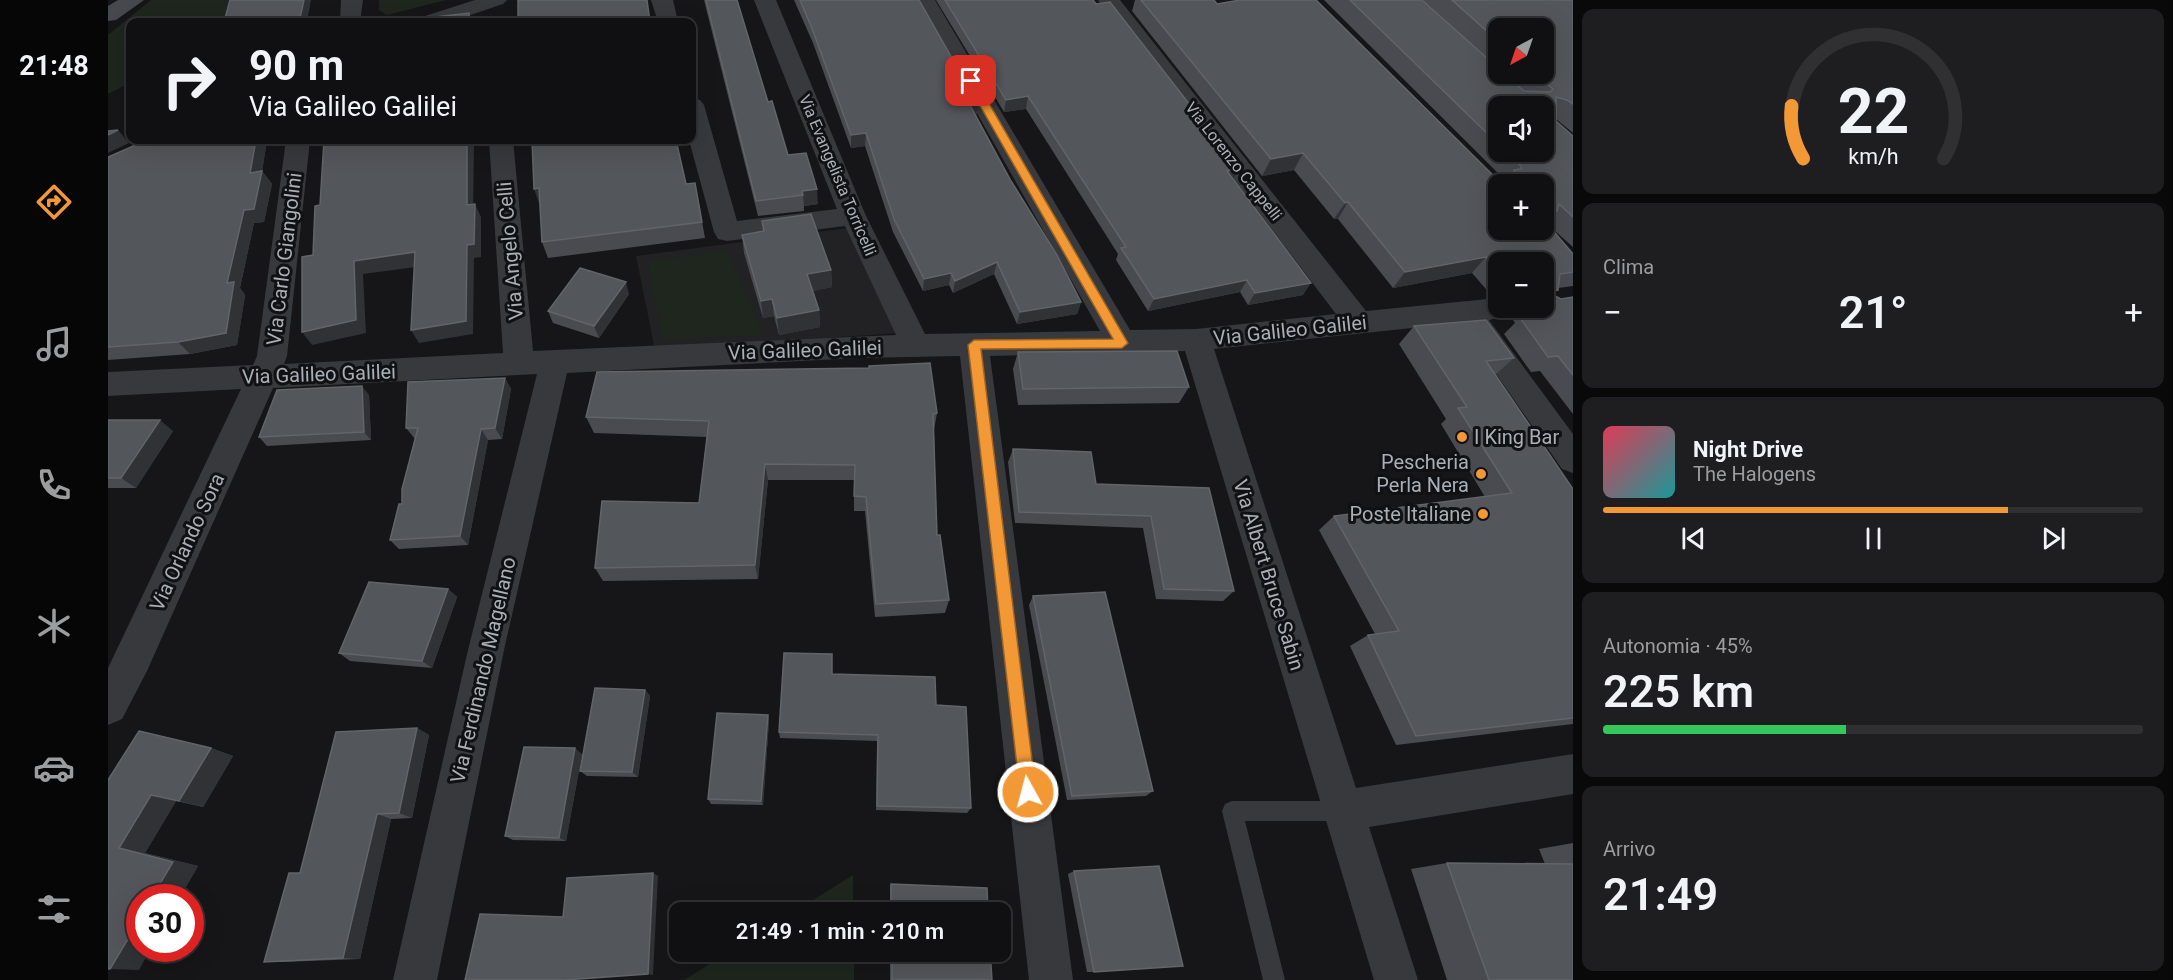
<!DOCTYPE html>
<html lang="it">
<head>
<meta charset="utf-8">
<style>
  body { margin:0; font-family:Roboto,sans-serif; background:#1e1e20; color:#f1f3f6; height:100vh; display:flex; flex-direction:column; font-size:22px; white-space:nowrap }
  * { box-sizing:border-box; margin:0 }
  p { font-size:20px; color:#9c9d9f }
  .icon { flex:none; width:33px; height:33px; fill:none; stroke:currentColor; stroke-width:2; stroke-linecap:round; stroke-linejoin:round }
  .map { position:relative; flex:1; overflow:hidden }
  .panel { display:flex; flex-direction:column; gap:9px; padding:9px; background:#09090a; width:600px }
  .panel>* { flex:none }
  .top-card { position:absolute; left:18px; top:18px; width:570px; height:126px; border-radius:12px; box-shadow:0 6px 24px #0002,0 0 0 2px #303032; background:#101012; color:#f1f3f6; overflow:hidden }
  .needle { width:39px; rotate:220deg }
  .tools { position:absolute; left:1380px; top:18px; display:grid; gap:12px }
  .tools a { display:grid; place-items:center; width:66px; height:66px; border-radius:12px; background:#101012; box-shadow:0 6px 24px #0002,0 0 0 2px #303032; font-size:30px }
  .speed { position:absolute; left:18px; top:884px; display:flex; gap:12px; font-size:30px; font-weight:700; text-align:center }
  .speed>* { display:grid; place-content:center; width:78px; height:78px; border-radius:50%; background:#101012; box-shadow:0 6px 24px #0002,0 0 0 2px #303032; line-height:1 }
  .speed .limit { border:9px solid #d22; background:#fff; color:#111 }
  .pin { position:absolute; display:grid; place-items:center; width:51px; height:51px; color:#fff; margin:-26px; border-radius:12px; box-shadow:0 3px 9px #0006 }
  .me { position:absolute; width:66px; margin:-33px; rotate:353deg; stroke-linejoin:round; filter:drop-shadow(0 0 4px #0008) }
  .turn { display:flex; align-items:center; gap:21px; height:126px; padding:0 24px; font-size:27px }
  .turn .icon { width:78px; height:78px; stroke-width:2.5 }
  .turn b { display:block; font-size:42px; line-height:51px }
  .big { font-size:45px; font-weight:600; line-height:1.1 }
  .panel .tile { flex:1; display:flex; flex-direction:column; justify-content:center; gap:9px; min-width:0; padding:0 21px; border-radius:12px; background:#1e1e20 }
  .panel .dial { align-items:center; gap:0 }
  .dial svg { height:156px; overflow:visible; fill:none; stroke:#303032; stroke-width:7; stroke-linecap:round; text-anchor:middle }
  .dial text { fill:#f1f3f6; stroke:none }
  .song { display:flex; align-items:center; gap:18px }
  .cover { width:72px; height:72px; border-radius:9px; background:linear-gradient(135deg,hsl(350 70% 55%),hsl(180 70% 35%)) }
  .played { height:6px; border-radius:3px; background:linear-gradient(90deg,#f29834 75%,#303032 75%) }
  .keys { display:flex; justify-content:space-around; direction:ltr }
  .heat { display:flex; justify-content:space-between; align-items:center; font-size:33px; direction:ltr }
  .charge { height:9px; border-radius:4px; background:linear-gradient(90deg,#34c759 45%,#303032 0) }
  .trip { position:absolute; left:561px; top:902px; width:342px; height:60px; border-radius:12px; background:#101012; box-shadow:0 6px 24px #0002,0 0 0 2px #303032; font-weight:600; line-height:60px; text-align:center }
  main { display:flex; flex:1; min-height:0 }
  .tabs { display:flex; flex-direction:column; width:108px; justify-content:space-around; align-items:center; background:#060607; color:#9c9d9f }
  .tabs .icon { width:42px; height:42px }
  .tabs .current { color:#f29834 }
  .tabs b { font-size:27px; color:#f1f3f6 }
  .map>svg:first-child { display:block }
  .built { fill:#222225 }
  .green { fill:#1e261e }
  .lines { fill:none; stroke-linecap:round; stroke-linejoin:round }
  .lane { fill:#37393d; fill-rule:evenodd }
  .street { fill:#37393d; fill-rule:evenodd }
  .secondary { fill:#45484d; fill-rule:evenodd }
  .wall { fill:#494b50; fill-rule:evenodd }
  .shaded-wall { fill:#303235 }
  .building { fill:#53565b; stroke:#61646a; stroke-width:1.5 }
  .route { fill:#f29834; stroke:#9d6322; stroke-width:1.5 }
  .poi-dot { fill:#f29834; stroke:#111113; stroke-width:2 }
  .labels { text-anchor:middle; stroke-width:6; stroke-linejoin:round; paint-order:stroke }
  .far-street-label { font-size:16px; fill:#a8afb8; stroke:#111113 }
  .street-label { font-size:20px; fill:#a8afb8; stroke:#111113 }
  .poi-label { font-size:20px; fill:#a8afb8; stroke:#111113; text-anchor:end }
</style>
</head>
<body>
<main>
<nav class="tabs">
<b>21:48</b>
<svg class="icon current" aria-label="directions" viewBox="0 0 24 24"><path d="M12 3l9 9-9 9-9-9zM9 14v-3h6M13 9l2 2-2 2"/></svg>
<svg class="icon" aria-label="music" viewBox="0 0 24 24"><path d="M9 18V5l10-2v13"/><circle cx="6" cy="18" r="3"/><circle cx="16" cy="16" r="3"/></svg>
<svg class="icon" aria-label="phone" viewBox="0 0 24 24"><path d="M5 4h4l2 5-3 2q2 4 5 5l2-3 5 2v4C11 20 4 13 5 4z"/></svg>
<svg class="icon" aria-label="climate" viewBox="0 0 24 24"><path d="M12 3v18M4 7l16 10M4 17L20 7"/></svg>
<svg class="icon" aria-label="car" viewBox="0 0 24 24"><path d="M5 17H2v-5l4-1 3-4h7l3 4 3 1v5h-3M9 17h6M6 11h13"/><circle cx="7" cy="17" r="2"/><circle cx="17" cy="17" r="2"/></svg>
<svg class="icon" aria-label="filters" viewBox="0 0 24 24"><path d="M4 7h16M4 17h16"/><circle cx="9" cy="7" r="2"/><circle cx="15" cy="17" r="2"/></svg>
</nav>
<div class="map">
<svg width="1465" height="980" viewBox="0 0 1465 980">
  <rect width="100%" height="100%" fill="#161618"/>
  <path class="built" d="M740 228 789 333 547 350 528 256Z"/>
  <g class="green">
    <path d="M43 0H127L121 22H22V83L0 94V35Z"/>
    <path d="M271 0H338L279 15 271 10Z"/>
    <path d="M620 251 655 335 554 339 540 261Z"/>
    <path d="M745 875V912H686Z"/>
    <path d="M623 951H746V980H576Z"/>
  </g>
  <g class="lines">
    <path class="lane" d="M1124 801H1235L1242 804 1245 811 1242 818 1235 821H1137L1177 980H1155L1114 811 1117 804Z"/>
    <g class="street">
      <path d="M233 0H255L252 22H232Z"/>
      <path d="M367 0H399L395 4 342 22H311L314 17Z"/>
      <path d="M543 0H565L570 22H550Z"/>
      <path d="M646 0H668L758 216 817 334 992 331 805 0H827L1022 330 1088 329 1228 314 990 0H1012L1258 311 1390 298V308H1406L1402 315 1381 320 1465 434V473L1454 469 1362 336 1357 328 1361 322 1106 349 1248 788 1465 754V794L1261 827 1310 980H1266L1077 351 882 356 965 980H921L852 356 751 358 459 373 396 650 329 980H285L360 650 429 374 165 388 39 671 14 719 0 725V668L133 389 0 396V372L145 365 149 356 178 140H202L179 356 176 364 395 353 381 140H405L425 351 788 335 737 226 619 241 610 239 606 232 581 140H584V98L592 100 596 105 629 221 729 209Z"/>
    </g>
    <path class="secondary" d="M10 0H36L8 20 0 21V6Z"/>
  </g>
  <g class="wall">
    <path d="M596 0H629L660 102 680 155 710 204 696 206V211L650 216Z"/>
    <path d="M686 0H811L870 104 868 116 903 181 973 302 969 314 909 324 886 274 845 293 841 285 815 291 785 232 757 146 743 148 705 43Z"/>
    <path d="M828 0H985L1125 179 1195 295 1140 305 1132 292 1040 311 1008 260 1010 254 918 109 896 112Z"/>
    <path d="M1027 0H1106L1109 4 1395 184 1397 180 1216 0H1314L1362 43 1315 0H1465V133L1448 119V121L1465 136V247L1438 223 1465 254V286L1450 288 1445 295 1453 299 1465 297V414L1432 371 1423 372 1396 334 1407 323 1403 317 1407 308H1436V262H1390V296H1384L1364 273 1285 288 1230 219H1226L1186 170 1154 176 1024 11ZM1390 28 1436 74H1390ZM1390 106 1436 152H1390ZM1390 184H1436V230Z"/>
    <path d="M159 140 154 171 164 184 156 222 146 223 132 288 137 295 129 345 82 354 0 360V157Z"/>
    <path d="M587 183 597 238 440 258 434 242Z"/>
    <path d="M654 221 723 270 724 287 705 291 711 310 712 327 671 335 666 316 655 318 636 253 634 235 655 231Z"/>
    <path d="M521 294 491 338 445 323 440 311Z"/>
    <path d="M1306 326 1406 358 1387 375 1465 489V724L1288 745 1242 646 1260 635 1267 634 1211 530 1226 516 1377 497 1333 424 1338 419 1291 344Z"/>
    <path d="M910 352 1081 387 1071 403 910 405 905 369Z"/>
    <path d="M397 378 403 389 394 439 380 440 360 545 291 549 282 540 294 504 307 439 298 428Z"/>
    <path d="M261 395 263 440 159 446 151 437Z"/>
    <path d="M829 413 826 430 829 535 841 600 837 613 767 617 757 511H746V480H660L650 579 495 581 487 568 591 503 599 437 486 433 478 417Z"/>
    <path d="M0 420 65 431 28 488H0Z"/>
    <path d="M905 449 988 484 1101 488 1126 591 1115 601 1048 599 1035 528 907 523 900 462Z"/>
    <path d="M340 589 349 597 324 668 242 661 231 653Z"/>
    <path d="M925 596 1045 791 1038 796 959 800 921 605Z"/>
    <path d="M724 674 828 705 863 808 859 813 768 810 769 741 672 738 671 732Z"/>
    <path d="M537 690 542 696 530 777 479 776 472 771Z"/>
    <path d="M660 715 661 721 655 805 603 804 600 799Z"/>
    <path d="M309 728 321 735 304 818 283 819 252 959 175 962H156L192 873Z"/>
    <path d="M103 748 125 756 95 807 68 801 37 853 90 866 72 897H32L31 970 0 780Z"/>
    <path d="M474 754 458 841 405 840 397 836Z"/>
    <path d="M1465 843V980H1339L1303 869 1339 863 1437 864 1431 849Z"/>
    <path d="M966 871 986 972H979L960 874Z"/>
    <path d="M783 884 880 912H782V887Z"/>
    <path d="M782 951H882L884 980H782Z"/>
  </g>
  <g class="shaded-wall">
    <path d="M196 0H203L199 22H191Z"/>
    <path d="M361 13 365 22H361Z"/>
    <path d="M920 96 918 109 896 112 898 100Z"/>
    <path d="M870 104 868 117 862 105Z"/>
    <path d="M10 130 21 143 0 153V135Z"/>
    <path d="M758 133 757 146 743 148V135Z"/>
    <path d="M148 140H159L153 179 154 171 164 184 156 222 146 223 132 288 137 295 129 345 82 354 70 342 119 283 136 210Z"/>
    <path d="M359 140H366L365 218 359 205Z"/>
    <path d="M1195 153 1186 170 1154 176 1163 159Z"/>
    <path d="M1131 168 1124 181 1119 171Z"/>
    <path d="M431 188 432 206 426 189Z"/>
    <path d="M709 189 710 204 696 206 695 195 694 191Z"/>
    <path d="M1240 202 1230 219H1226L1237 203Z"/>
    <path d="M367 204 373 217V257L366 258 365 334 311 343 303 330Z"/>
    <path d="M307 252 315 266 255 274 258 333 204 345 194 332 246 261Z"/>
    <path d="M1378 257 1364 273 1285 288 1297 272Z"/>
    <path d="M889 262 886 274 845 293 847 281Z"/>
    <path d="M723 270 724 287 700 292 699 274Z"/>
    <path d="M843 273 841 285 815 291 816 279Z"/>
    <path d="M1139 280 1132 292 1040 311 1046 299Z"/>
    <path d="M518 282 521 294 491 338 486 326Z"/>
    <path d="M1203 283 1195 295 1140 305 1147 293Z"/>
    <path d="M1450 290 1436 304 1439 292Z"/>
    <path d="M664 299 666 316 655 318 653 301Z"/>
    <path d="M973 302 969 314 909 324 912 312Z"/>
    <path d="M711 310 712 327 671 335 669 318Z"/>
    <path d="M397 378 403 389 394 439 387 428Z"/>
    <path d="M254 386 261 395 263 440 256 432Z"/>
    <path d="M52 420 65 431 28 488 13 478Z"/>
    <path d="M373 429 380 440 360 545 352 536Z"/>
    <path d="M657 464 660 480 650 579 647 565Z"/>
    <path d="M340 589 349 597 324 668 314 661Z"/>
    <path d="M537 690 542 696 530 777 524 772Z"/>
    <path d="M660 715 661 721 655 805 653 801Z"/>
    <path d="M309 728 321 735 304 818 291 813Z"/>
    <path d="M103 748 125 756 95 807 71 801Z"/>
    <path d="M467 748 474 754 458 841 451 838Z"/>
    <path d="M43 795 68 801 37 853 90 866 72 897H44L11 848Z"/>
    <path d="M269 814 283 819 252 959 235 958Z"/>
    <path d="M545 873 550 876 545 975 540 974Z"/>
    <path d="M32 919V948H43L31 970 2 969Z"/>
  </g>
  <g class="building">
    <path d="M122 0H196L191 22H116Z"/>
    <path d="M410 0H539L542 22H410Z"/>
    <path d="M598 0H629L660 102 664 101 680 155 698 153 709 189 694 191 695 195 648 201Z"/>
    <path d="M692 0H811L870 104 862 105 903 181 949 255 973 302 912 312 889 262 847 281 843 273 816 279 786 219 758 133 743 135 705 31Z"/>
    <path d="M837 0H985L988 4 1002 2 1131 168 1119 171 1203 283 1147 293 1139 280 1046 299 1013 248 1018 247 920 96 898 100Z"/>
    <path d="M1033 0H1106L1109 4 1132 0H1208L1393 183 1398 184H1390V230H1436V220L1465 254V272L1452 274 1450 290 1439 292 1453 299 1465 297V375L1450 356 1440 357 1412 318 1432 317 1424 308H1436V262H1390V271L1378 257 1297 272 1240 202 1237 203 1195 153 1163 159Z"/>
    <path d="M1242 0H1314L1390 68V74H1397L1416 91 1442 92 1445 89 1427 74H1436V28H1390V41L1344 0H1465V104L1459 100 1448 97V121L1465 136V217L1451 204 1449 211 1436 212V184H1405H1406V170L1413 169V166L1399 152H1436V106H1390V144Z"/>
    <path d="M361 13V22H302V20Z"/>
    <path d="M10 130 0 135V131Z"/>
    <path d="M39 140H148L142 173 154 171 146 209 136 210 119 283 126 282 118 333 70 342 0 347V157Z"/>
    <path d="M216 140H359V205L367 204 366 244 359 245 358 321 303 330 307 252 246 261 248 320 194 332V257L205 255 207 206 212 205Z"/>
    <path d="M424 140H568L578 184 587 183 594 222 434 242 431 188 426 189Z"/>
    <path d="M703 214 723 270 699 274 711 310 669 318 664 299 653 301 634 235 656 231 654 221Z"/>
    <path d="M472 268 518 282 486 326 440 311Z"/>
    <path d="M1378 320 1406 358 1378 361 1465 489V718L1308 736 1260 635 1291 631 1226 516 1404 493 1350 408 1359 407 1306 326Z"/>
    <path d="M1069 351 1081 387 915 389 910 352Z"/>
    <path d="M822 363 829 413 825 414 829 535H832L841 600 768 604 758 497 746 496 747 465 657 464 647 565 487 568 494 501 591 503 601 421 478 417 489 372 761 368V366Z"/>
    <path d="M397 378 387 428 373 429 352 536 282 540 291 504H294V489L310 428H298L300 382Z"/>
    <path d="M254 386 256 432 151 437 169 390Z"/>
    <path d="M0 420H52L13 478H0Z"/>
    <path d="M905 449 983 452 988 484 1101 488 1126 591 1056 589 1043 516 911 512Z"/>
    <path d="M261 582 340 589 314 661 231 653Z"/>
    <path d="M997 592 1045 791 964 796 925 596Z"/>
    <path d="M676 653 724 654V674L827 677 828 705 858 707 863 808 769 806 770 735 671 732Z"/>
    <path d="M487 688 537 690 524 772 472 771Z"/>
    <path d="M609 713 660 715 653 801 600 799Z"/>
    <path d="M309 728 291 813 269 814 235 958 156 962 181 873H192L228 732Z"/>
    <path d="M31 731 103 748 71 801 43 795 11 848 65 862 44 897H32V919L2 969H0V780Z"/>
    <path d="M416 747 467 748 451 838 397 836Z"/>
    <path d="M1339 863 1465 864V980H1381Z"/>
    <path d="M1051 866 1075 966 986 972 966 871Z"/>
    <path d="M545 873 540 974 457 980H357L372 914 455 917 459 878Z"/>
    <path d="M783 884 879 888 880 912H783Z"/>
    <path d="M784 951H882L884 980H784Z"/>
  </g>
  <path class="route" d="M863 78 868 81 1020 343 1014 348 873 349 928 792 926 798 920 800 914 798 912 792 860 345 866 340 1005 339 858 81Z"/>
  <g class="poi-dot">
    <circle cx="1354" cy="437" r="6"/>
    <circle cx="1373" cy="474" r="6"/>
    <circle cx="1375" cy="514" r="6"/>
  </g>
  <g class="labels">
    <g class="far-street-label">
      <text transform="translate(1126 161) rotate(52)" y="6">Via Lorenzo Cappelli</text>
      <text transform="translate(730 175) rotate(67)" y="6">Via Evangelista Torricelli</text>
    </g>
    <g class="street-label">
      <text transform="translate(402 251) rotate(-95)" y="7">Via Angelo Celli</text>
      <text transform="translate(176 259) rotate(-83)" y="7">Via Carlo Giangolini</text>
      <text transform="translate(1182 330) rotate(-6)" y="7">Via Galileo Galilei</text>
      <text transform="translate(697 350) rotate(-2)" y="7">Via Galileo Galilei</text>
      <text transform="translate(211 374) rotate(-2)" y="7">Via Galileo Galilei</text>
      <text transform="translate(79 542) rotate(-65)" y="7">Via Orlando Sora</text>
      <text transform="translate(1161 575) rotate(73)" y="7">Via Albert Bruce Sabin</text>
      <text transform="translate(375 670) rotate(-77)" y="7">Via Ferdinando Magellano</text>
    </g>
    <g class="poi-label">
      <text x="1366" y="444" text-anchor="start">I King Bar</text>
      <text x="1361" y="469">Pescheria<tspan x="1361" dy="23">Perla Nera</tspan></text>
      <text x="1363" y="521">Poste Italiane</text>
    </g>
  </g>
</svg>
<div class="tools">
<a><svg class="needle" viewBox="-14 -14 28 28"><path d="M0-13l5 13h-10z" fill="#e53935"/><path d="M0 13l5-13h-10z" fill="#9c9d9f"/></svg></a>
<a><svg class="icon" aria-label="sound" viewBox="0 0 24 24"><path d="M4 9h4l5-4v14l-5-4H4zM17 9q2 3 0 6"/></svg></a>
<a>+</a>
<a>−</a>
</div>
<div class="speed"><div class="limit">30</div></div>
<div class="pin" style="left:863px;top:81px;background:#d93025"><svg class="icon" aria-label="arrive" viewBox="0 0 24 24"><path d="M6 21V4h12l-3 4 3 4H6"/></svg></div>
<svg class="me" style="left:920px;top:792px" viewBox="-20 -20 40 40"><circle r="17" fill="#f29834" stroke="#fff" stroke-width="3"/><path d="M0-11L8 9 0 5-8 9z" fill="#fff"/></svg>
<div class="trip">21:49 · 1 min · 210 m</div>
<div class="top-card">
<div class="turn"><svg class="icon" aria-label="right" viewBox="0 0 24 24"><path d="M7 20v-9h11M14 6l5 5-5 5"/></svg><div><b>90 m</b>Via Galileo Galilei</div></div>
</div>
</div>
<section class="panel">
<div class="tile dial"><svg viewBox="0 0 100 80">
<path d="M14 69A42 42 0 1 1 86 69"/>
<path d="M14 69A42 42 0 0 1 8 42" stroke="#f29834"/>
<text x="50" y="56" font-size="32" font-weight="700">22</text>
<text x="50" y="72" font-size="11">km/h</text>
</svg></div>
<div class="tile"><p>Clima</p>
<div class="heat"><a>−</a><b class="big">21°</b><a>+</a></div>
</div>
<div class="tile">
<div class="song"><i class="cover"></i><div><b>Night Drive</b><p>The Halogens</p></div></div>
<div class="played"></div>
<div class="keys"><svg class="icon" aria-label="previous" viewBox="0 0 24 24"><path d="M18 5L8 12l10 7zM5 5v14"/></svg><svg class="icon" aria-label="pause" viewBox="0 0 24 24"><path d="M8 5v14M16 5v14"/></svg><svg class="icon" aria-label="next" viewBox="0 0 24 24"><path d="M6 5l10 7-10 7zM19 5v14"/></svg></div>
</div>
<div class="tile"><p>Autonomia · 45%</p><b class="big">225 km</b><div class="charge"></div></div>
<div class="tile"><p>Arrivo</p><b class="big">21:49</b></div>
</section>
</main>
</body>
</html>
